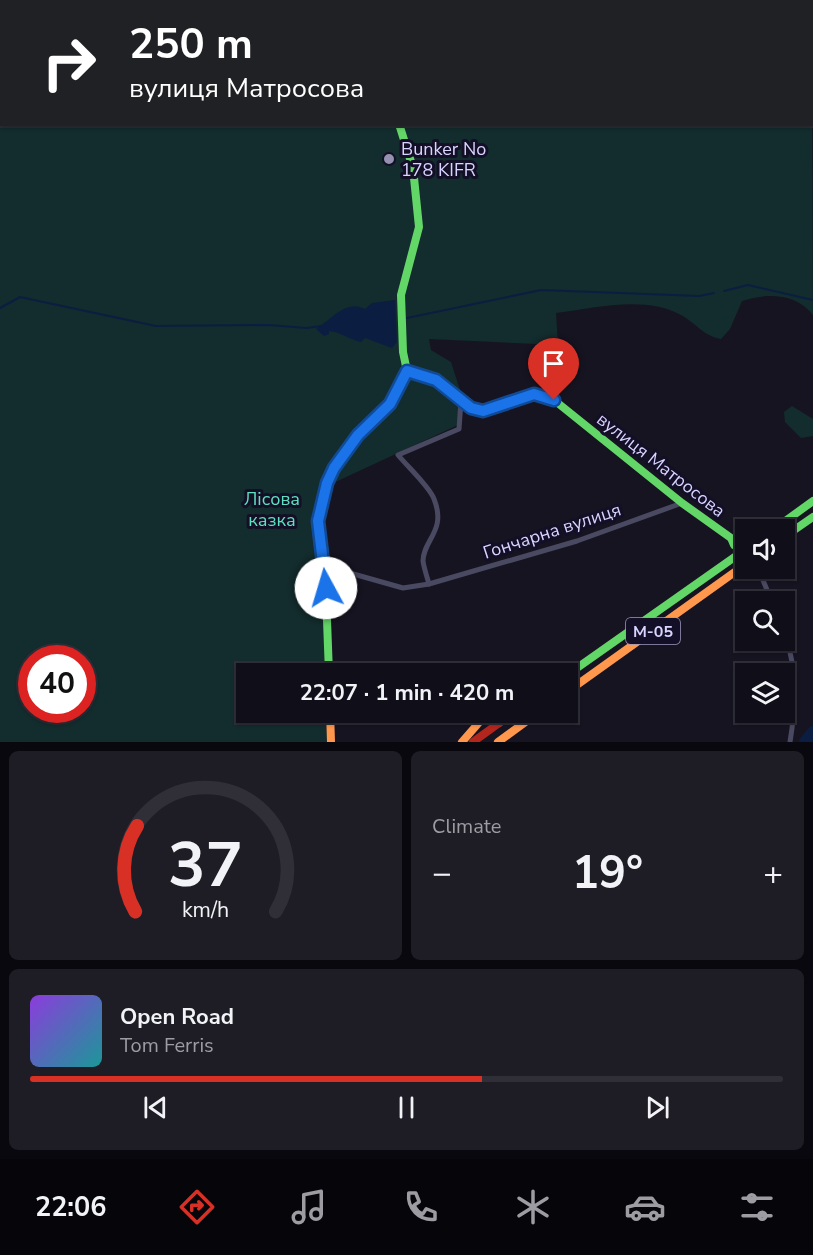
<!DOCTYPE html>
<html lang="en">
<head>
<meta charset="utf-8">
<style>
  body { margin:0; font-family:"Nunito Sans",sans-serif; background:#1e1d26; color:#f1f3f6; height:100vh; display:flex; flex-direction:column; font-size:22px; white-space:nowrap }
  * { box-sizing:border-box; margin:0 }
  p { font-size:20px; color:#9c9ca2 }
  .icon { flex:none; width:33px; height:33px; fill:none; stroke:currentColor; stroke-width:2; stroke-linecap:round; stroke-linejoin:round }
  .map { position:relative; height:742px; overflow:hidden }
  .panel { display:flex; flex-direction:column; gap:9px; padding:9px; background:#09080e; flex:1 }
  .panel>* { flex:none }
  .hud { position:absolute; left:0px; top:0px; width:813px; height:126px; box-shadow:0 2px 4px #0004,0 0 0 2px #302f38; background:#202124; color:#fff; overflow:hidden }
  .fabs { position:absolute; left:735px; top:519px; display:grid; gap:12px }
  .fabs a { display:grid; place-items:center; width:60px; height:60px; border-radius:0px; background:#100f19; box-shadow:0 2px 4px #0004,0 0 0 2px #302f38; font-size:30px }
  .speed { position:absolute; left:18px; top:645px; display:flex; gap:12px; font-size:30px; font-weight:700; text-align:center }
  .speed>* { display:grid; place-content:center; width:78px; height:78px; border-radius:50%; background:#100f19; box-shadow:0 2px 4px #0004,0 0 0 2px #302f38; line-height:1 }
  .speed .limit { border:9px solid #d22; background:#fff; color:#111 }
  .pin { position:absolute; display:grid; place-items:center; width:51px; height:51px; color:#fff; margin:-62px -26px; border-radius:50% 50% 50% 0; rotate:-45deg; box-shadow:0 0 6px #0007 }
  .pin .icon { rotate:45deg }
  .me { position:absolute; width:66px; margin:-33px; rotate:354deg; stroke-linejoin:round; filter:drop-shadow(0 0 4px #0008) }
  .turn { display:flex; align-items:center; gap:21px; height:126px; padding:0 30px; font-size:27px }
  .turn .icon { width:78px; height:78px; stroke-width:2.5 }
  .turn b { display:block; font-size:42px; line-height:51px }
  .big { font-size:45px; font-weight:700; line-height:1.1 }
  .panel .card { flex:1; display:flex; flex-direction:column; justify-content:center; gap:9px; min-width:0; padding:0 21px; border-radius:9px; background:#1e1d26 }
  .panel .dial { align-items:center; gap:0 }
  .dial svg { height:156px; overflow:visible; fill:none; stroke:#302f38; stroke-width:7; stroke-linecap:round; text-anchor:middle }
  .dial text { fill:#f1f3f6; stroke:none }
  .song { display:flex; align-items:center; gap:18px }
  .cover { width:72px; height:72px; border-radius:9px; background:linear-gradient(135deg,hsl(270 70% 55%),hsl(180 70% 35%)) }
  .played { height:6px; border-radius:3px; background:linear-gradient(90deg,#d93025 60%,#302f38 60%) }
  .keys { display:flex; justify-content:space-around; direction:ltr }
  .heat { display:flex; justify-content:space-between; align-items:center; font-size:33px; direction:ltr }
  .panel .tiles { flex:1; display:grid; gap:9px; grid-template-columns:1fr 1fr }
  .card:last-child { grid-column:span 2 }
  .trip { position:absolute; left:236px; top:663px; width:342px; height:60px; border-radius:0px; background:#100f19; box-shadow:0 2px 4px #0004,0 0 0 2px #302f38; font-weight:700; line-height:60px; text-align:center }
  .tab-bar { display:flex; height:96px; justify-content:space-around; align-items:center; background:#06060a; color:#9c9ca2 }
  .tab-bar .icon { width:42px; height:42px }
  .tab-bar .active { color:#d93025 }
  .tab-bar b { font-size:27px; color:#f1f3f6 }
  .map>svg:first-child { display:block }
  .green { fill:#132c2d; fill-rule:evenodd }
  .water { fill:#0b1e41 }
  .lines { fill:none; stroke-linecap:round; stroke-linejoin:round }
  .stream { stroke:#0b1e41; stroke-width:2 }
  .river { stroke:#0b1e41; stroke-width:12 }
  .street { stroke:#4a4962; stroke-width:5 }
  .fast { stroke:#63d668; stroke-width:8 }
  .slow { stroke:#ff974d; stroke-width:8 }
  .jam { stroke:#b3261e; stroke-width:8 }
  .route-casing { stroke:#114b97; stroke-width:15 }
  .route { stroke:#1a73e8; stroke-width:10 }
  .poi-dot { fill:#9591b1; stroke:#130f26; stroke-width:2 }
  .labels { text-anchor:middle; stroke-width:6; stroke-linejoin:round; paint-order:stroke }
  .shield { fill:#130f26; stroke:#9e99be; stroke-width:1.5 }
  .shield-label { font-size:16px; font-weight:bold; fill:#d9d4ff }
  .poi-label { font-size:18px; fill:#d9d4ff; stroke:#130f26; text-anchor:start }
  .street-label { font-size:18px; fill:#d9d4ff; stroke:#130f26 }
  .park-label { font-size:18px; fill:#5fe0c0; stroke:#130f26 }
</style>
</head>
<body>
<div class="map">
<svg width="813" height="742" viewBox="0 0 813 742">
  <rect width="100%" height="100%" fill="#161421"/>
  <g class="green">
    <path d="M0 0H771L2 2V124H812V44L813 315C796 293 766 293 742 301L730 329 721 339C703 336 696 323 681 315 645 295 595 308 556 313L558 345 429 339 431 350 451 362 461 393 458 425 329 485 321 498 325 673 246 674V712L326 713 327 742H0ZM32 658H82V710H32Z"/>
    <path d="M792 406 813 419V436L801 438 785 422 784 412Z"/>
  </g>
  <path class="water" d="M395 300 397 342 392 348 365 338 361 342C350 340 341 332 329 331V334L324 336 316 329C331 320 346 299 365 309L372 303Z"/>
  <g class="lines">
    <g class="stream">
      <path d="M724 291 748 285 813 300"/>
      <path d="M0 308 20 297 156 326 268 325 307 328 321 326"/>
      <path d="M407 318 541 290 699 296 714 293"/>
    </g>
    <g class="river">
      <path d="M786 0 787 2"/>
      <path d="M812 18H813"/>
      <path d="M805 742 813 732"/>
    </g>
    <g class="street">
      <path d="M325 566 403 588 429 584 577 541 682 503"/>
      <path d="M758 568 772 602"/>
      <path d="M429 584C427 577 424 568 423 561 423 540 447 531 434 499 430 487 407 466 398 455L459 429 461 401"/>
      <path d="M784 631C797 666 796 706 790 742"/>
    </g>
    <g class="fast">
      <path d="M399 124 413 168 419 227 401 295 403 352 407 371"/>
      <path d="M407 371 436 380 471 408 483 411 534 394 554 400 682 503 731 538 734 545"/>
      <path d="M773 530 813 501"/>
      <path d="M784 537 813 517"/>
      <path d="M329 674 325 566 318 521 327 483 334 468 358 435 390 404 407 371"/>
      <path d="M567 675 746 549"/>
    </g>
    <g class="slow">
      <path d="M349 0V2"/>
      <path d="M567 692 746 564"/>
      <path d="M330 712 331 742"/>
      <path d="M462 742 482 719H494L499 723"/>
      <path d="M498 742 539 712"/>
    </g>
    <path class="jam" d="M473 742 514 712"/>
  </g>
  <g class="lines">
    <defs>
      <path id="route" d="M326 588 318 521 327 483 334 468 358 435 390 404 407 371 436 380 471 408 483 411 534 394 554 400"/>
    </defs>
    <use href="#route" class="route-casing"/>
    <use href="#route" class="route"/>
  </g>
  <circle class="poi-dot" cx="389" cy="159" r="6"/>
  <g class="labels">
    <rect class="shield" x="626" y="618" width="54" height="26" rx="4.5"/>
    <g class="shield-label">
      <text x="653" y="637">М-05</text>
    </g>
    <g class="poi-label">
      <text x="401" y="155">Bunker No<tspan x="401" dy="21">178 KIFR</tspan></text>
    </g>
    <g class="street-label">
      <text transform="translate(661 465) rotate(38)" y="6">вулиця Матросова</text>
      <text transform="translate(552 531) rotate(-18)" y="6">Гончарна вулиця</text>
    </g>
    <g class="park-label">
      <text x="272" y="505">Лісова<tspan x="272" dy="21">казка</tspan></text>
    </g>
  </g>
</svg>
<div class="fabs">
<a><svg class="icon" aria-label="sound" viewBox="0 0 24 24"><path d="M4 9h4l5-4v14l-5-4H4zM17 9q2 3 0 6"/></svg></a>
<a><svg class="icon" aria-label="search" viewBox="0 0 24 24"><circle cx="10" cy="10" r="6"/><path d="M15 15l6 6"/></svg></a>
<a><svg class="icon" aria-label="layers" viewBox="0 0 24 24"><path d="M12 4l9 5-9 5-9-5zM3 14l9 5 9-5"/></svg></a>
</div>
<div class="speed"><div class="limit">40</div></div>
<div class="pin" style="left:554px;top:400px;background:#d93025"><svg class="icon" aria-label="arrive" viewBox="0 0 24 24"><path d="M6 21V4h12l-3 4 3 4H6"/></svg></div>
<svg class="me" style="left:326px;top:588px" viewBox="-20 -20 40 40"><circle r="19" fill="#fff"/><path d="M0-13L10 11 0 6-10 11z" fill="#1a73e8"/></svg>
<div class="trip">22:07 · 1 min · 420 m</div>
<div class="hud">
<div class="turn"><svg class="icon" aria-label="right" viewBox="0 0 24 24"><path d="M7 20v-9h11M14 6l5 5-5 5"/></svg><div><b>250 m</b>вулиця Матросова</div></div>
</div>
</div>
<section class="panel">
<div class="tiles">
<div class="card dial"><svg viewBox="0 0 100 80">
<path d="M14 69A42 42 0 1 1 86 69"/>
<path d="M14 69A42 42 0 0 1 15 25" stroke="#d93025"/>
<text x="50" y="56" font-size="32" font-weight="700">37</text>
<text x="50" y="72" font-size="11">km/h</text>
</svg></div>
<div class="card"><p>Climate</p>
<div class="heat"><a>−</a><b class="big">19°</b><a>+</a></div>
</div>
<div class="card">
<div class="song"><i class="cover"></i><div><b>Open Road</b><p>Tom Ferris</p></div></div>
<div class="played"></div>
<div class="keys"><svg class="icon" aria-label="previous" viewBox="0 0 24 24"><path d="M18 5L8 12l10 7zM5 5v14"/></svg><svg class="icon" aria-label="pause" viewBox="0 0 24 24"><path d="M8 5v14M16 5v14"/></svg><svg class="icon" aria-label="next" viewBox="0 0 24 24"><path d="M6 5l10 7-10 7zM19 5v14"/></svg></div>
</div>
</div>
</section>
<nav class="tab-bar">
<b>22:06</b>
<svg class="icon active" aria-label="directions" viewBox="0 0 24 24"><path d="M12 3l9 9-9 9-9-9zM9 14v-3h6M13 9l2 2-2 2"/></svg>
<svg class="icon" aria-label="music" viewBox="0 0 24 24"><path d="M9 18V5l10-2v13"/><circle cx="6" cy="18" r="3"/><circle cx="16" cy="16" r="3"/></svg>
<svg class="icon" aria-label="phone" viewBox="0 0 24 24"><path d="M5 4h4l2 5-3 2q2 4 5 5l2-3 5 2v4C11 20 4 13 5 4z"/></svg>
<svg class="icon" aria-label="climate" viewBox="0 0 24 24"><path d="M12 3v18M4 7l16 10M4 17L20 7"/></svg>
<svg class="icon" aria-label="car" viewBox="0 0 24 24"><path d="M5 17H2v-5l4-1 3-4h7l3 4 3 1v5h-3M9 17h6M6 11h13"/><circle cx="7" cy="17" r="2"/><circle cx="17" cy="17" r="2"/></svg>
<svg class="icon" aria-label="filters" viewBox="0 0 24 24"><path d="M4 7h16M4 17h16"/><circle cx="9" cy="7" r="2"/><circle cx="15" cy="17" r="2"/></svg>
</nav>
</body>
</html>
